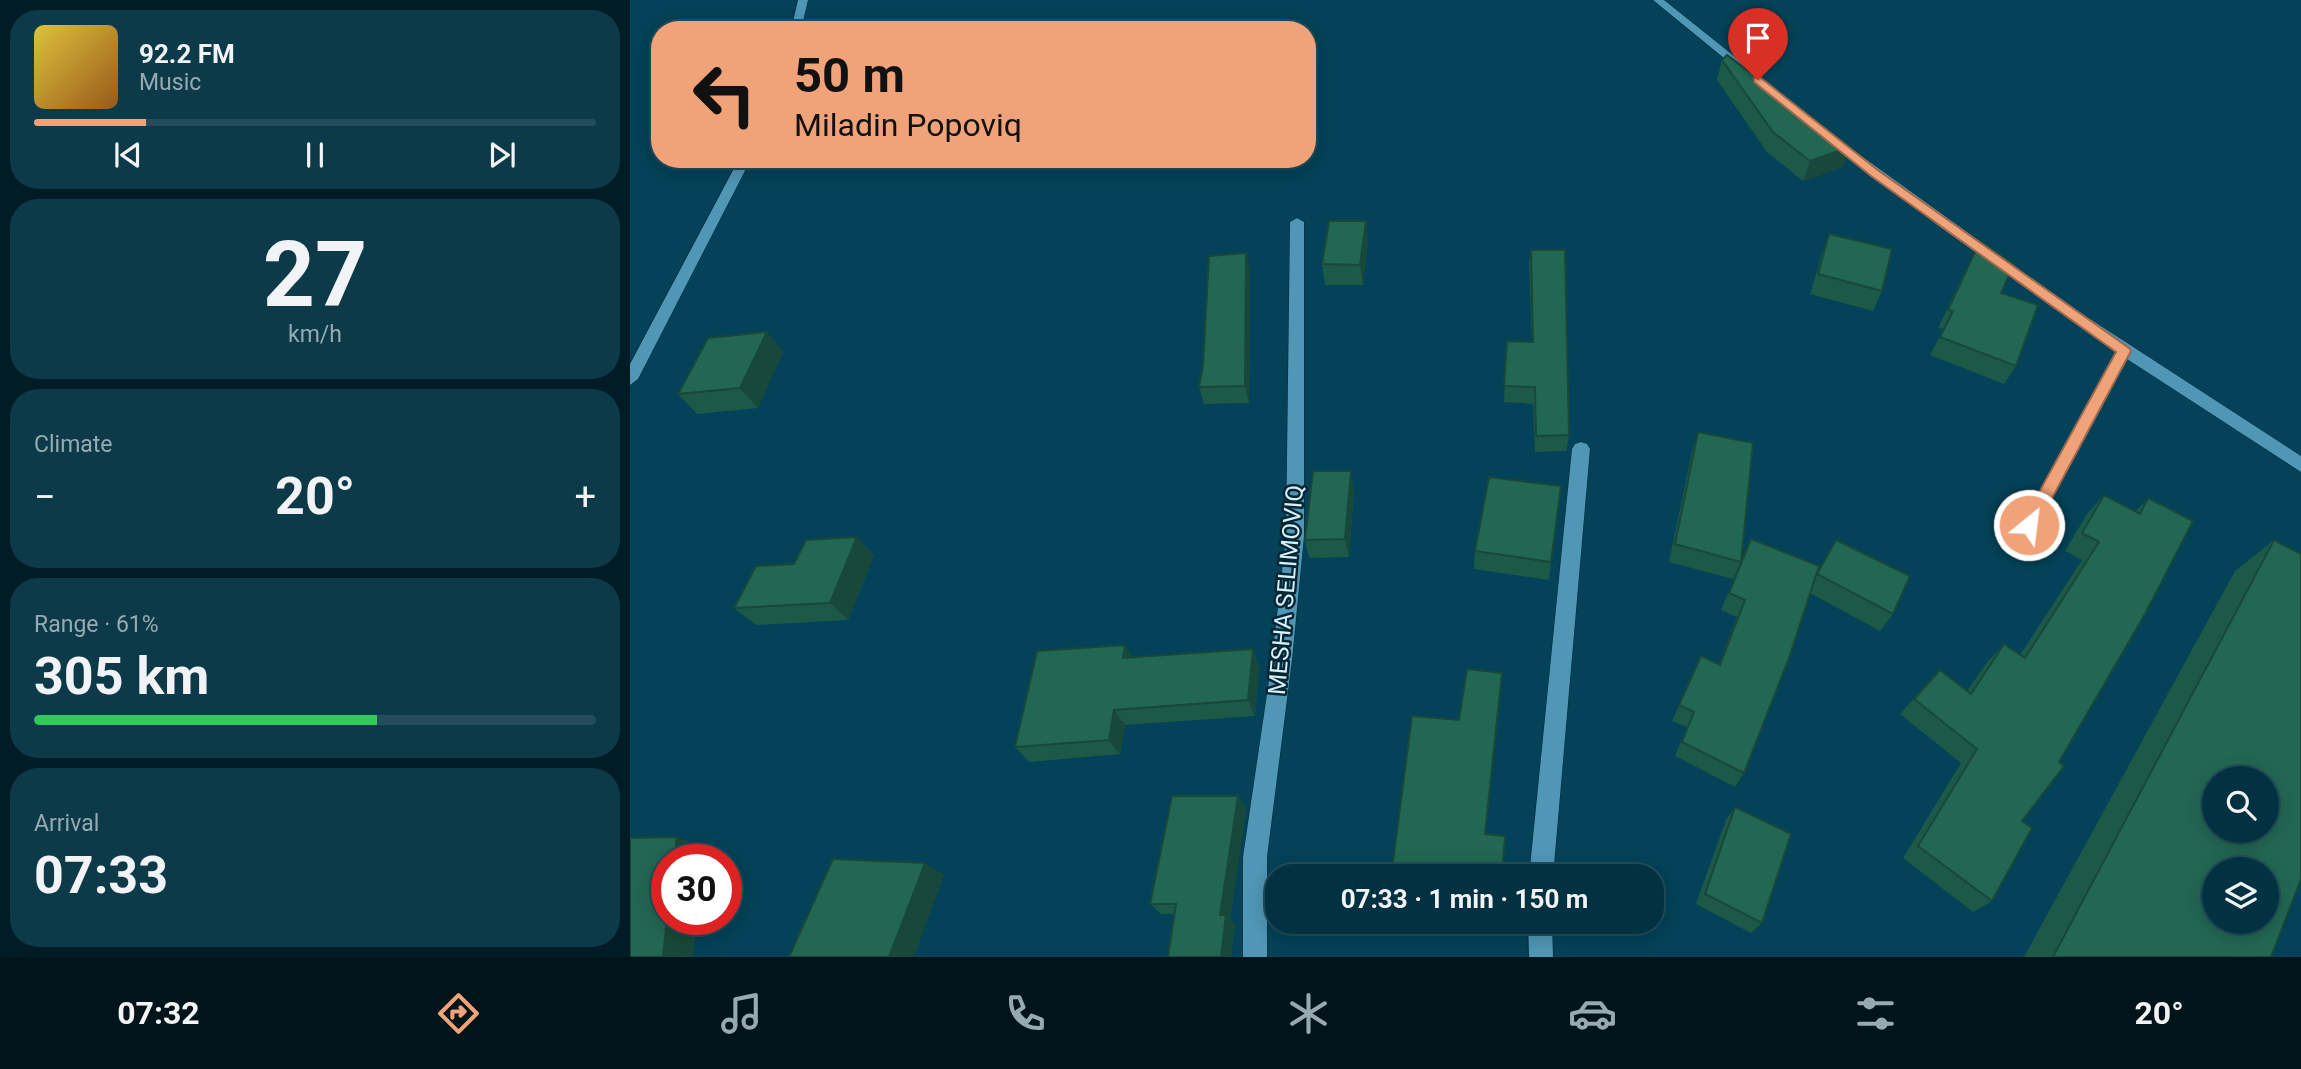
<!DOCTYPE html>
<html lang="en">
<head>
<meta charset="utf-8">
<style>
  body { margin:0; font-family:Roboto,sans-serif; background:#0c3a49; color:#f1f3f6; height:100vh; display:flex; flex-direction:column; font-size:26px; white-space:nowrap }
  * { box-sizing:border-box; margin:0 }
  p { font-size:23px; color:#96aab2 }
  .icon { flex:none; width:38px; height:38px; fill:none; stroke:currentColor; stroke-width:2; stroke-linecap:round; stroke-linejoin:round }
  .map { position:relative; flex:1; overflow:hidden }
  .details { display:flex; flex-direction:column; gap:10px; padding:10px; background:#011c24; width:630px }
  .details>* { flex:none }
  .hud { position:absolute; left:21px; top:21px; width:665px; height:147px; border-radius:28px; box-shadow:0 4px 18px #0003,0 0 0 2px #234d5b; background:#f0a279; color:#111; overflow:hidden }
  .controls { position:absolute; left:1572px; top:766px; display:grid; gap:14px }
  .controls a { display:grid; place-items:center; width:77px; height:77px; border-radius:50%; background:#023242; box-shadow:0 4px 18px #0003,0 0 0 2px #234d5b; font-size:35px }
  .speed { position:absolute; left:21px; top:844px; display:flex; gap:14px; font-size:35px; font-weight:700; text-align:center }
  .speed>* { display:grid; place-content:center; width:91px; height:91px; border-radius:50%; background:#023242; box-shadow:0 4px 18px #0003,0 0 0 2px #234d5b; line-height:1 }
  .speed .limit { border:10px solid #d22; background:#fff; color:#111 }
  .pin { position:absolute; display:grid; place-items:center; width:60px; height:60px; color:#fff; margin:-72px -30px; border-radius:50% 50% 50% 0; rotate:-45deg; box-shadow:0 0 7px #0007 }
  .pin .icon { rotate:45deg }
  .me { position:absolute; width:77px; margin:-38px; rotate:29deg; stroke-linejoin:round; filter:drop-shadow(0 0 5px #0008) }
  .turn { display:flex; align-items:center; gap:24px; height:147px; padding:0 28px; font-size:32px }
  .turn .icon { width:91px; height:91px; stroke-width:2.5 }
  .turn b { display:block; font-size:49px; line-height:60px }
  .big { font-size:52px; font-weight:700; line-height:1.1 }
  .details .widget { flex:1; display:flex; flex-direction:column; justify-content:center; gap:10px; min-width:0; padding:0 24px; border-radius:28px; background:#0c3a49 }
  .details .dial { align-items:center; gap:0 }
  .dial b { font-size:91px; line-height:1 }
  .song { display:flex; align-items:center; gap:21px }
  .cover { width:84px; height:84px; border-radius:10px; background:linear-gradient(135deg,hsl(50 70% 55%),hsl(30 70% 35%)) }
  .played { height:7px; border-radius:4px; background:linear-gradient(90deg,#f0a279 20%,#234d5b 20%) }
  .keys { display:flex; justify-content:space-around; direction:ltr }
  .heat { display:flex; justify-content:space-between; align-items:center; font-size:38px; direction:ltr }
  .charge { height:10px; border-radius:5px; background:linear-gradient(90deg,#34c759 61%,#234d5b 0) }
  .trip { position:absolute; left:635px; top:864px; width:399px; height:70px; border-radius:28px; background:#023242; box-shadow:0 4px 18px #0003,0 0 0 2px #234d5b; font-weight:700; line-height:70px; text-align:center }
  .tab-bar { display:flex; height:112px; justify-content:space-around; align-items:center; background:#01141a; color:#96aab2 }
  .tab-bar .icon { width:49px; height:49px }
  .tab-bar .selected { color:#f0a279 }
  .tab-bar b { font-size:32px; color:#f1f3f6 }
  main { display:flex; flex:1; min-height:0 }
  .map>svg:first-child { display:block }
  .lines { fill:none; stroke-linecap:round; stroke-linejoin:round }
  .minor-casing { stroke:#002736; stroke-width:1 }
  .minor { fill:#5096b5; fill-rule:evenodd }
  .wall { fill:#1d5947 }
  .shaded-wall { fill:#184839 }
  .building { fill:#226752; stroke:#184839; stroke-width:2; fill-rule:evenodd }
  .route { fill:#f0a279; stroke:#9c694f; stroke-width:2 }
  .labels { text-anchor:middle; stroke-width:5; stroke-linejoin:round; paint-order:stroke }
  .street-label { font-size:24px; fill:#d6f1fe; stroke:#072633 }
</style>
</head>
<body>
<main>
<section class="details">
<div class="widget">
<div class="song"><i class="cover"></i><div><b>92.2 FM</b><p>Music</p></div></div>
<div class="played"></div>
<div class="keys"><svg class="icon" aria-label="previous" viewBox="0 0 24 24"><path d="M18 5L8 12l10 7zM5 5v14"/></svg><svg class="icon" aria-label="pause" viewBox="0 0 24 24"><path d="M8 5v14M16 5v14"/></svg><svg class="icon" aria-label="next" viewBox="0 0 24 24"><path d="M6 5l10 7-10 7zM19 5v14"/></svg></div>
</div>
<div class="widget dial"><b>27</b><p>km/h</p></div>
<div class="widget"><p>Climate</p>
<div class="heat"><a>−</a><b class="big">20°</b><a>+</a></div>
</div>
<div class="widget"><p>Range · 61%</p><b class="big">305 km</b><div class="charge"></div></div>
<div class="widget"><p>Arrival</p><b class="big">07:33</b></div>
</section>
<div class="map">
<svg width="1671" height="957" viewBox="0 0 1671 957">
  <rect width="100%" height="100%" fill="#034258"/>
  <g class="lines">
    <defs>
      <g id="minor">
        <path d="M168 0H178L171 30H161Z"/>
        <path d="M1023 0H1034L1119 68V72H1111Z"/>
        <path d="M1201 134 1437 304 1671 456V472L1497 359 1405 530 1399 532 1393 530 1390 525 1393 520 1486 352 1310 227 1197 141V135Z"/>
        <path d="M109 159H121L8 379 0 385V364Z"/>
        <path d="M667 218 674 222V536L662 660 637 857V957H613V857L642 660 656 536 660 222Z"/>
        <path d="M951 442 957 444 960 449 923 877H899L942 449 945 444Z"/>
        <path d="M898 922H922L923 957H899Z"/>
      </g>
    </defs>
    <use href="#minor" class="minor-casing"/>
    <use href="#minor" class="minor"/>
  </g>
  <g class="wall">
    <path d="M1092 60 1213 167 1173 181 1137 152 1087 80Z"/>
    <path d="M736 221 738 241 733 285H695L692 264Z"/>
    <path d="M1199 234 1252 291 1243 311 1180 294 1192 254Z"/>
    <path d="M1350 241 1371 293 1386 366 1374 384 1300 355 1314 329 1308 328 1341 259Z"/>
    <path d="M901 250 939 435 936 451 905 452 903 404 874 402 877 341 902 342 899 266Z"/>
    <path d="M620 270 619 403 574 404 569 387 573 366Z"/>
    <path d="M137 332 153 352 128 408 67 414 48 394Z"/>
    <path d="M1068 432 1111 562 1103 579 1039 562 1062 451Z"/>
    <path d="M931 486 919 580 844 569 845 551Z"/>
    <path d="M724 490 719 557 679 558 675 540Z"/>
    <path d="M1474 495 1505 512 1518 498 1392 821 1362 901 1343 912 1273 858 1331 763 1270 714 1310 670 1337 691 1358 661 1374 644 1390 655 1452 560 1435 551 1457 514Z"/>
    <path d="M1121 539 1185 577 1206 540 1263 614 1250 631 1180 593 1114 773 1105 787 1045 756 1057 727 1042 721 1071 656 1089 664 1107 617 1091 610Z"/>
    <path d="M1644 540 1641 957H1394L1605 571Z"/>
    <path d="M244 555 218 620 126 625 104 608 164 564Z"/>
    <path d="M502 657 629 666 625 716 495 725 490 754 399 762 385 747Z"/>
    <path d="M608 796 616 809 600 919 605 925 601 957H538L545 914H531L520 904Z"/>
    <path d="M1105 807 1132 923 1121 933 1066 904 1096 820Z"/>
  </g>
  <g class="shaded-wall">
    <path d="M1220 147 1213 167 1173 181 1180 161Z"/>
    <path d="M736 221 738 241 733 285 730 265Z"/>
    <path d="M616 253 620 270 619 403 615 386Z"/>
    <path d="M137 332 153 352 128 408 110 388Z"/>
    <path d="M721 471 724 490 719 557 715 539Z"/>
    <path d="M227 537 244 555 218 620 200 603Z"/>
    <path d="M495 645 505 662 493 658Z"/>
    <path d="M623 649 629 666 625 716 618 700Z"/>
    <path d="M484 710 495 725 490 754 479 740Z"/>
    <path d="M608 796 616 809 600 919 605 925 601 957H591L590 915Z"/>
    <path d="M47 837 74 849 73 859H44Z"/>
    <path d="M295 863 314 875 284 957H259Z"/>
    <path d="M37 919H67L63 957H33Z"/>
  </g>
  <g class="building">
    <path d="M1097 55 1220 147 1180 161 1143 132 1092 60Z"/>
    <path d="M699 221H736L730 265 692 264Z"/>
    <path d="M1199 234 1262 249 1252 291 1188 274Z"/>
    <path d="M1350 241 1384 264 1371 293 1408 305 1386 366 1310 337 1323 311 1318 310Z"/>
    <path d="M901 250H935L939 435 906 436 905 387 874 386 877 341 903 342Z"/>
    <path d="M616 253 615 386 569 387 573 366 579 256Z"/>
    <path d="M137 332 110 388 48 394 78 338Z"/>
    <path d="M1068 432 1123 443 1111 562 1045 544Z"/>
    <path d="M683 471H721L715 539 675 540Z"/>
    <path d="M859 477 931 486 921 562 845 551Z"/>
    <path d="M1474 495 1510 514 1518 498 1563 521 1515 614 1429 762 1434 766 1392 821 1402 828 1362 901 1288 846 1347 749 1284 699 1310 670 1341 694 1374 644 1395 658 1469 542 1452 533Z"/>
    <path d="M227 537 200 603 104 608 126 566 164 564 176 540Z"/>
    <path d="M1121 539 1189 566 1159 658 1114 773 1052 742 1064 712 1049 705 1071 656 1090 665 1115 600 1099 593Z"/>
    <path d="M1206 540 1280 576 1263 614 1187 574Z"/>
    <path d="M1644 540 1671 554V879L1641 957H1423ZM1584 779H1636V831H1584ZM1584 870H1636V922H1584Z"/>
    <path d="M495 645 493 658 623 649 618 700 484 710 479 740 385 747 407 651Z"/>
    <path d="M837 669 872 673 855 834 875 836 872 877H761L782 716 829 720Z"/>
    <path d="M542 796H608L590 915H596L591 957H538L546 904H520Z"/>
    <path d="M1105 807 1161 834 1132 923 1075 894Z"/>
    <path d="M47 837 44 859H37V919L33 957H0V838Z"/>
    <path d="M203 859 295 863 259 957H159Z"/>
  </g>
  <path class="route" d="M1124 78H1131L1249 171 1499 348 1501 351 1405 530H1393L1391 525 1486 352 1241 176 1124 82Z"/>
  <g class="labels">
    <g class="street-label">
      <text transform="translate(656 590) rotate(-85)" y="8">MESHA SELIMOVIQ</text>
    </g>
  </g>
</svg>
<div class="controls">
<a><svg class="icon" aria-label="search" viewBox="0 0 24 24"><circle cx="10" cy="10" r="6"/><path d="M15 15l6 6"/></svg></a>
<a><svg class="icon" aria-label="layers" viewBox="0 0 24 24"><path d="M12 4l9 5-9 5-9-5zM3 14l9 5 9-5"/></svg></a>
</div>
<div class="speed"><div class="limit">30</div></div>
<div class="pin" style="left:1128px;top:80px;background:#d93025"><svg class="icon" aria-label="arrive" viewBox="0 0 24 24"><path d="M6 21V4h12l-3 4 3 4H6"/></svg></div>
<svg class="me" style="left:1399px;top:525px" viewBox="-20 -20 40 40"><circle r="17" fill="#f0a279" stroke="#fff" stroke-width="3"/><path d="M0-11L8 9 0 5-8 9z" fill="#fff"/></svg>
<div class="trip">07:33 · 1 min · 150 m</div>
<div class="hud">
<div class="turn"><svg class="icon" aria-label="left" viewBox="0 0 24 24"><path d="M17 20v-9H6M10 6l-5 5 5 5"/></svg><div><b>50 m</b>Miladin Popoviq</div></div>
</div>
</div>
</main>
<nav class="tab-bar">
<b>07:32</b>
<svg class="icon selected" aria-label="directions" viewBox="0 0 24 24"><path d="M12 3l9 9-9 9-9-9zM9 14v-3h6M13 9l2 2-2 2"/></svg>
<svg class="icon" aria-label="music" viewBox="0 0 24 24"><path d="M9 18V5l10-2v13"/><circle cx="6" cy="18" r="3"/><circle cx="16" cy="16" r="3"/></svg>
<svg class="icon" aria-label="phone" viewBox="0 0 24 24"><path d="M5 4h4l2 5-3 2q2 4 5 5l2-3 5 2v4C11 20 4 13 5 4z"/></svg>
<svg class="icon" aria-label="climate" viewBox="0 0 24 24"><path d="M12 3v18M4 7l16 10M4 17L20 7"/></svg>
<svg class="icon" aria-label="car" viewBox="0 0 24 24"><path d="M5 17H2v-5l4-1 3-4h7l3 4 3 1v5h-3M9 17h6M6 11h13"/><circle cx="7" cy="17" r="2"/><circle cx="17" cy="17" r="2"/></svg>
<svg class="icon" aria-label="filters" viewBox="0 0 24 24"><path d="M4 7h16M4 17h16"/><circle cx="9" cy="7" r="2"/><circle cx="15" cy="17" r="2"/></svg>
<b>20°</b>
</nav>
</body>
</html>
